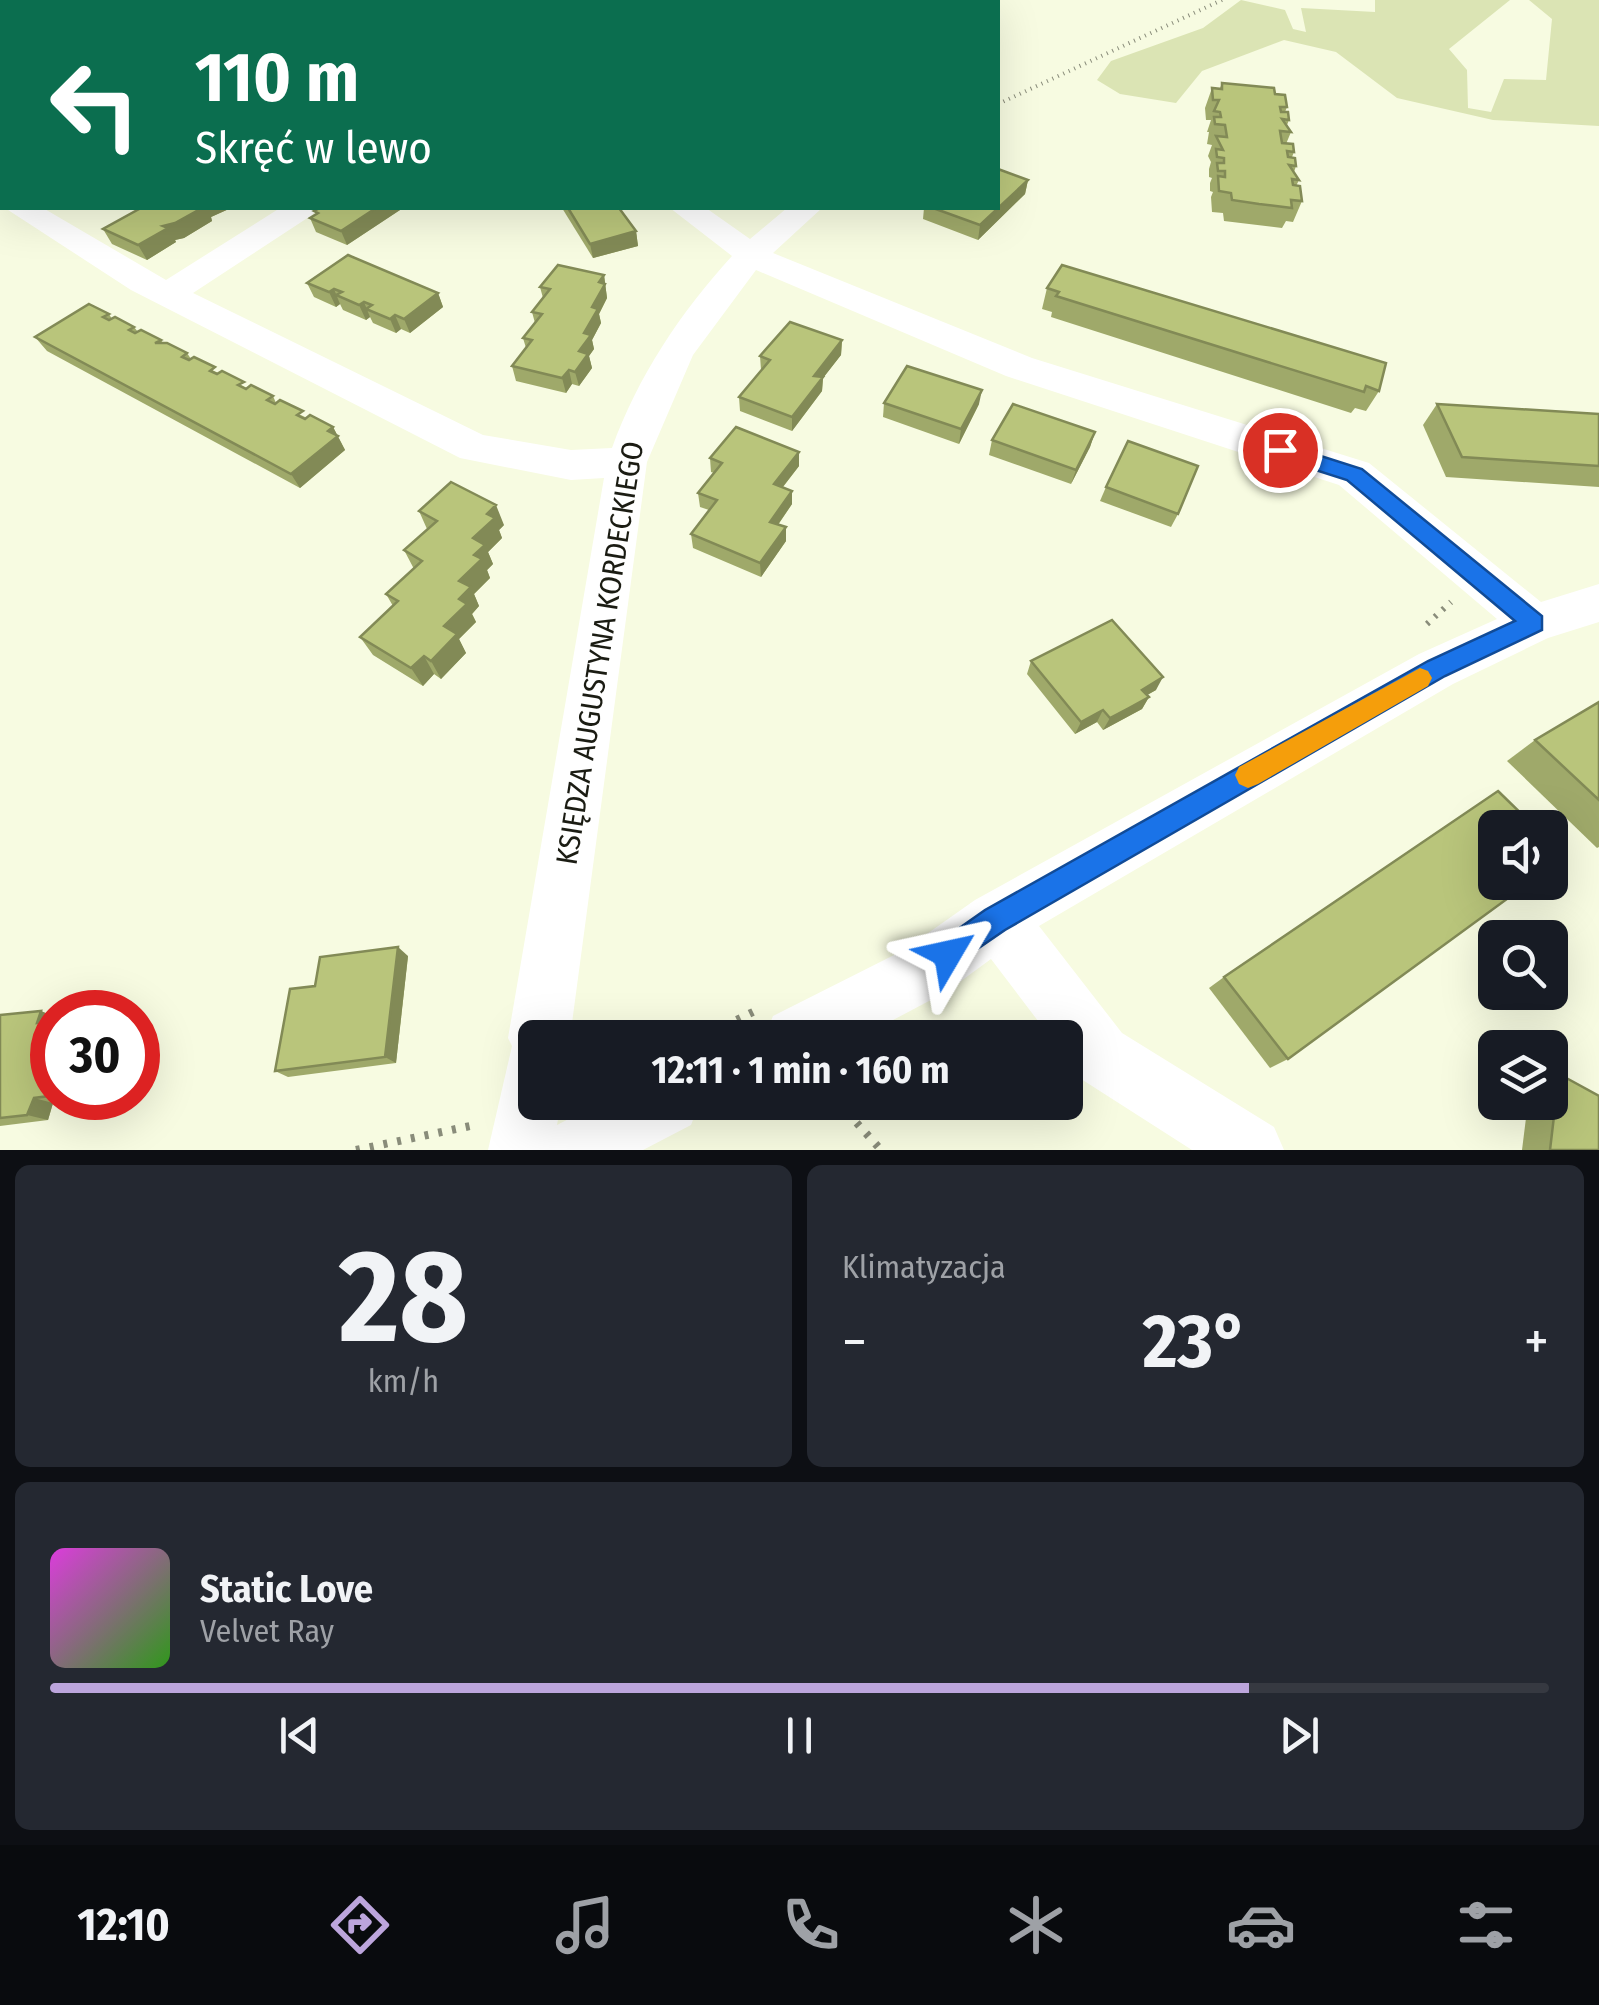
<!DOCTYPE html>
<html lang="pl">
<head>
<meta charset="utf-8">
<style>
  body { margin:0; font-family:"Fira Sans Condensed",sans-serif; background:#242831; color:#f1f3f6; height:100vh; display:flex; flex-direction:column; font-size:38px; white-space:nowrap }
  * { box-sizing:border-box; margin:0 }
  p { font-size:32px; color:#9ea1a6 }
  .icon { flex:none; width:55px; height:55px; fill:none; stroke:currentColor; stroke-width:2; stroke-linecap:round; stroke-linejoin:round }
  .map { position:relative; height:1150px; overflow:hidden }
  .sheet { display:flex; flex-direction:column; gap:15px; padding:15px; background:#0d0f14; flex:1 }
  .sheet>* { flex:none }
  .banner { position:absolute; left:0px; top:0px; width:1000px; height:210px; box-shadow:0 10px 40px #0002; background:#0b6e4f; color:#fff; overflow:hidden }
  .fabs { position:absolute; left:1478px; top:810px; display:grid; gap:20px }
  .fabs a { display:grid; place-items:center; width:90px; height:90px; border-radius:15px; background:#171b24; box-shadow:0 10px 40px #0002; font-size:50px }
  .speed { position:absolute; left:30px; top:990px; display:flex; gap:20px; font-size:50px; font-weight:700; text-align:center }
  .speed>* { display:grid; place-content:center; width:130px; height:130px; border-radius:50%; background:#171b24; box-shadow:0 10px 40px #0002; line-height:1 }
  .speed .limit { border:15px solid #d22; background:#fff; color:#111 }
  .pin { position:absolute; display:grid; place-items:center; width:85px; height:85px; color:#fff; margin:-42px; border:5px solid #fff; border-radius:50%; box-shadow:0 2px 10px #0007 }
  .me { position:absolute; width:110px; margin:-55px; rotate:54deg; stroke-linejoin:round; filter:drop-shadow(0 0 8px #0008) }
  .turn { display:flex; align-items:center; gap:35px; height:210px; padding:0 30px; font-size:45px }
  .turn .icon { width:130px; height:130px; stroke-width:2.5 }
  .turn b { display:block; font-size:70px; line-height:85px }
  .big { font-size:75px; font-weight:700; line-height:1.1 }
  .sheet .tile { flex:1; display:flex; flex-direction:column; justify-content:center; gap:15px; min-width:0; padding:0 35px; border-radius:15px; background:#242831 }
  .sheet .dial { align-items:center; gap:0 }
  .dial b { font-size:130px; line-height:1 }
  .song { display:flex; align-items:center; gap:30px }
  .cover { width:120px; height:120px; border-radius:15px; background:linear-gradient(135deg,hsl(300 70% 55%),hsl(110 70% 35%)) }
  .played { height:10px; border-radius:5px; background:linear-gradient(90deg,#bca5dc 80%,#363941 80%) }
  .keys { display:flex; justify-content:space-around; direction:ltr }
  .heat { display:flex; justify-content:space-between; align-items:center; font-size:55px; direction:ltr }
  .sheet .tiles { flex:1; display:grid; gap:15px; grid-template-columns:1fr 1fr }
  .tile:last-child { grid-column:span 2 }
  .trip { position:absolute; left:518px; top:1020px; width:565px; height:100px; border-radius:15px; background:#171b24; box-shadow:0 10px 40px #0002; font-weight:700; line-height:100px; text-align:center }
  .tabs { display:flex; height:160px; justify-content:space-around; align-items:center; background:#090b0e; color:#9ea1a6 }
  .tabs .icon { width:70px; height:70px }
  .tabs .selected { color:#bca5dc }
  .tabs b { font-size:45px; color:#f1f3f6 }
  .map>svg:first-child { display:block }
  .green { fill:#dbe4b4 }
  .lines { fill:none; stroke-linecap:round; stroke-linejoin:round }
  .path-far2 { stroke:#898c7a; stroke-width:4; stroke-dasharray:1 5; stroke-linecap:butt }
  .path-far1 { stroke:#898c7a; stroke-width:6; stroke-dasharray:2.5 8; stroke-linecap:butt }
  .path { stroke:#898c7a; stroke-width:8; stroke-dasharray:4 10; stroke-linecap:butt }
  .minor { fill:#fff; fill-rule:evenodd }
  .wall { fill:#9fa96a }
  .shaded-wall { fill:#828a56 }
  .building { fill:#b9c57b; stroke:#828a56; stroke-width:2.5 }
  .route { fill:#1a73e8; stroke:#114b97; stroke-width:2.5 }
  .slow { fill:#f59e0b }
  .labels { text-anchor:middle; stroke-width:9; stroke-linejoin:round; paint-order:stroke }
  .street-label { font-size:30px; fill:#1b1c13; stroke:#fff }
</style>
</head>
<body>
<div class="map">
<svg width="1599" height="1150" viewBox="0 0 1599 1150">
  <rect width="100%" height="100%" fill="#f7fbe1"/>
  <path class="green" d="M1241 0 1285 10 1293 29 1306 32 1301 8 1375 12V0H1510L1449 49 1467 70 1468 108 1491 112 1504 79 1546 80 1552 19 1529 0H1599V126L1493 120 1397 98 1336 52 1284 40 1202 71 1176 103 1120 94 1097 80 1111 61 1203 28Z"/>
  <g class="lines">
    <path class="path-far2" d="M998 104 1222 0"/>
    <path class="path-far1" d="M1427 624 1451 602"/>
    <g class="path">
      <path d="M699 1038 753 1012"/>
      <path d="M838 1102 881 1150"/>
      <path d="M356 1150 475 1125"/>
    </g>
    <g class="minor">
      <path d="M2 115V133L0 134V116Z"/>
      <path d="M5 208H43L166 280 280 208H317L312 215 193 293 483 435 571 450 612 448C638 376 680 313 732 256L670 208H706L750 239 787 208H822L773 253 1032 358 1369 463 1541 602 1599 584V622L1548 638 1453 684 1039 926 1122 1033 1274 1127 1284 1150H1192L1078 1077 1065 1058V1038H1051L991 959 946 992 859 1038H764L773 1016 904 950 975 900 1419 654 1497 619 1339 485 1006 376 756 270 693 355 647 462 570 1038H535V1102H561L557 1125 601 1102H700L691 1125 643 1150H488L512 1046 508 1038 604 478 571 480 460 458 131 290Z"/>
    </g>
  </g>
  <g class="wall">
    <path d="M1222 83 1275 94 1287 107 1285 112 1289 120 1287 125 1291 132 1286 144 1294 152 1292 157 1296 166 1294 172 1299 180 1296 186 1302 201 1293 222 1286 221 1282 228 1224 221 1223 213 1212 212 1211 197 1213 192 1210 191V183L1212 178 1209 177V169L1211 162 1208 156 1212 145 1207 144 1209 132H1207L1211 120H1206L1205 108 1212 88H1220Z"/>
    <path d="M1028 180 1025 194 978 240 923 219 924 208H998Z"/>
    <path d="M141 208H231L211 217 212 221 184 238 175 240 176 242 147 260 112 244 103 229Z"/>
    <path d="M403 208 347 245 316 232 310 218 316 214 314 211Z"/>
    <path d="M562 208H619L636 231 638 246 593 258Z"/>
    <path d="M604 275 607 298 599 314 601 323 592 340 594 349 589 356 592 368 579 386 572 384 566 393 516 381 512 366 526 348 523 338 535 323 532 312 543 298 540 287Z"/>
    <path d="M307 283 438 293 443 307 410 333 401 329 396 333 373 323 370 317 366 320 343 310 340 304 336 307 314 297Z"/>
    <path d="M1047 288 1379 391 1366 411 1355 408 1351 413 1051 317 1052 312 1042 309Z"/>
    <path d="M109 314 112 319 134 327 138 332 161 340 163 343 187 353 191 359 247 388 273 396 276 403 307 418 333 427 345 450 300 488 47 351 35 337Z"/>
    <path d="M842 340 841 355 823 378 822 391 792 431 740 411 739 397 761 370 760 356Z"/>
    <path d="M884 403 979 404 959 444 883 417Z"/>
    <path d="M1437 404 1599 414V487L1446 477 1423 425Z"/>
    <path d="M1095 432 1090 447 1071 484 989 455 992 440Z"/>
    <path d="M710 458 799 466 783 487 792 504 778 525 786 541 761 577 693 548 691 534 709 510 700 507 698 493 714 473 711 472Z"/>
    <path d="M1106 487 1178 514 1171 527 1100 501Z"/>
    <path d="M419 511 504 525 499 530 502 538 488 552 493 564 487 570 490 578 474 594 479 606 472 614 476 622 459 639 466 653 441 679 434 674 423 686 373 655 360 637 393 606 386 594 414 569 404 550 427 529Z"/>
    <path d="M1031 661 1156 690 1147 695 1149 697 1142 709 1103 730 1097 722 1075 734 1027 674Z"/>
    <path d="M1599 702V847L1597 848 1507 761 1535 740Z"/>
    <path d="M408 956 396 1063 288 1077 275 1071 315 986Z"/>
    <path d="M1224 977 1288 1059 1270 1068 1209 988Z"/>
    <path d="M41 1011 52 1016V1098H70L69 1101 53 1103 48 1120 0 1126V1015Z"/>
    <path d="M1559 1074 1599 1150H1522L1528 1102H1550V1077Z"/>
  </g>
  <g class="shaded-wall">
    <path d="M1028 180 1025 194 978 240 980 225Z"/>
    <path d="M202 208H231L211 217 212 221 184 238 175 240 176 242 147 260 138 245 163 226Z"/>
    <path d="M376 208H403L347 245 341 231Z"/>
    <path d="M636 231 638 246 593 258 590 244Z"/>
    <path d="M604 275 607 298 599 314 601 323 592 340 594 349 589 356 592 368 579 386 575 372 579 351 599 282Z"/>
    <path d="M334 289 340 304 336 307 329 292Z"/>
    <path d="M438 293 443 307 410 333 404 319Z"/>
    <path d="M364 302 370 317 366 320 359 305Z"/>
    <path d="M395 315 401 329 396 333 390 319Z"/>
    <path d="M842 340 841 355 823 378 822 391 792 431V417L814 376Z"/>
    <path d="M569 370 572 384 566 393 562 378Z"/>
    <path d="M982 390 979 404 959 444 961 429Z"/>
    <path d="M333 427 345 450 300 488 291 474Z"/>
    <path d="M1095 432 1090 447 1071 484 1076 470Z"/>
    <path d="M799 452V466L774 498V484Z"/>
    <path d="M792 491V504L770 536V522Z"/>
    <path d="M496 505 504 525 499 530 502 538 488 552 493 564 487 570 490 578 474 594 479 606 472 614 476 622 459 639 466 653 441 679 431 661 444 626 459 599V581L474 555 473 538 487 514Z"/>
    <path d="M786 527V541L761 577 760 563Z"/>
    <path d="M424 656 434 674 423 686 411 668Z"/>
    <path d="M1163 677 1156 690 1135 702 1142 690Z"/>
    <path d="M1149 697 1142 709 1103 730 1110 718Z"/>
    <path d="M1103 710 1097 722 1075 734 1081 722Z"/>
    <path d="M398 947 408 956 396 1063 385 1057Z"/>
    <path d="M41 1011 52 1016V1028L37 1023Z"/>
    <path d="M34 1098 53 1103 48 1120 27 1115Z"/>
  </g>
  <g class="building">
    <path d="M1222 83 1274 88 1275 94 1285 95 1287 107H1280L1281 112H1288L1289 120 1282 119 1291 132 1280 131 1282 143 1293 144 1294 152 1287 151 1288 157 1295 158 1296 166 1289 165 1299 180 1292 179 1293 185 1300 186 1302 201 1291 200 1292 208 1259 204 1232 200 1231 193 1219 191 1218 176 1225 177V171H1218L1217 163H1224V158L1217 157 1216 149 1223 150 1216 136 1227 137 1225 125 1215 124 1214 117H1221L1220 112 1214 111 1219 100H1213L1212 88 1222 89Z"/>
    <path d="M2 136V158L0 159V137Z"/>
    <path d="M998 169 1028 180 980 225 933 208H998Z"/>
    <path d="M141 208H202L175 223 163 226 168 228 138 245 103 229Z"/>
    <path d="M320 208H376L341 231 310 218 318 213 314 211Z"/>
    <path d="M568 208H619L636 231 590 244Z"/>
    <path d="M348 255 438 293 404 319 395 315 390 319 366 309 372 305 364 302 359 305 336 295 342 292 334 289 329 292 307 283Z"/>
    <path d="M558 265 604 275 599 282 605 284 592 307 598 309 584 333 591 335 579 351 588 354 575 372 569 370 562 378 512 366 532 340 523 338 542 314 532 312 550 289 540 287Z"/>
    <path d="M1062 265 1386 363 1379 391 1366 386 1364 392 1056 296 1059 292 1047 288Z"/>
    <path d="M89 304 109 314 103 317 109 320 115 317 134 327 129 330 135 333 141 330 161 340 155 343H167L187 353 182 357 189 360 194 357 215 367 210 371 217 374 222 371 244 382 238 385 246 389 251 385 273 396 267 400 275 404 280 400 303 411 297 415 305 419 310 415 333 427 328 431 338 436 291 474 35 337Z"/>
    <path d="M790 322 842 340 814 376 823 377 792 417 739 397 770 360 760 356Z"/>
    <path d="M907 366 982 390 961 429 884 403Z"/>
    <path d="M1013 404 1095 432 1076 470 992 440Z"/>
    <path d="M1437 404 1599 414V466L1462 457Z"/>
    <path d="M736 427 799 452 774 484 792 491 770 522 786 527 760 563 691 534 717 500 698 493 722 463 710 458Z"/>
    <path d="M1128 441 1198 466 1178 514 1106 487Z"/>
    <path d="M451 482 496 505 487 514 495 518 473 538 485 545 474 555 482 559 459 581 471 587 459 599 467 604 444 626 457 634 431 661 424 656 411 668 360 637 398 601 386 594 422 561 404 550 437 521 419 511Z"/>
    <path d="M1112 620 1163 677 1142 690 1149 697 1129 708 1110 718 1103 710 1081 722 1031 661Z"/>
    <path d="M1599 702V800L1535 740Z"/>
    <path d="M1498 791 1536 828H1495V882H1530L1288 1059 1224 977Z"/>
    <path d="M1550 841 1566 856 1550 868Z"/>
    <path d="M398 947 385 1057 275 1071 290 989 315 986 320 957Z"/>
    <path d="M41 1011 37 1023 52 1021V1086L49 1096 34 1098 27 1115 0 1118V1015Z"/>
    <path d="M1559 1074 1599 1096V1150H1550Z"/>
  </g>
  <path class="route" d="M1280 443 1362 469 1542 616V630L1445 676 1005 930 948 969 938 964 933 954 938 943 985 910 1428 661 1515 621 1347 480 1272 456V445Z"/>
  <path class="slow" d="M1420 668 1428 671 1432 678 1428 686 1258 784 1248 788 1239 784 1235 775 1239 767Z"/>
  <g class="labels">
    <g class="street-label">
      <text transform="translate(600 653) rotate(-81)" y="10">KSIĘDZA AUGUSTYNA KORDECKIEGO</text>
    </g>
  </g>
</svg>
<div class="fabs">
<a><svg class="icon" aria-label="sound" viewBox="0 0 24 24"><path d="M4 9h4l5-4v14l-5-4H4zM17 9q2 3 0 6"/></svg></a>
<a><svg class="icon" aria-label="search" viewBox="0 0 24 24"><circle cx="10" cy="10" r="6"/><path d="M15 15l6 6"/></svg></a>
<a><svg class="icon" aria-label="layers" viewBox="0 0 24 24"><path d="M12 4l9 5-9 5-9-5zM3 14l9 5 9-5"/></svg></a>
</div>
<div class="speed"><div class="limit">30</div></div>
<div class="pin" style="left:1280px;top:450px;background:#d93025"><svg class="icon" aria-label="arrive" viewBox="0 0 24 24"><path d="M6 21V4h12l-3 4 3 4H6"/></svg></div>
<svg class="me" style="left:948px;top:954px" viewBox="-20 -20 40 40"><path d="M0-17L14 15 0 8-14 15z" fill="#1a73e8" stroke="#fff" stroke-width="4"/></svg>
<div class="trip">12:11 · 1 min · 160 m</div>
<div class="banner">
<div class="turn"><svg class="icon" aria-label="left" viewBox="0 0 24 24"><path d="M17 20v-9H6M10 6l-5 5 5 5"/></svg><div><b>110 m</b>Skręć w lewo</div></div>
</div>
</div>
<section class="sheet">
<div class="tiles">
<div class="tile dial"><b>28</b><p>km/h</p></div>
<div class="tile"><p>Klimatyzacja</p>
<div class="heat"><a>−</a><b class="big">23°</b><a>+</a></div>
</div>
<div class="tile">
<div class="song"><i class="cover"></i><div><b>Static Love</b><p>Velvet Ray</p></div></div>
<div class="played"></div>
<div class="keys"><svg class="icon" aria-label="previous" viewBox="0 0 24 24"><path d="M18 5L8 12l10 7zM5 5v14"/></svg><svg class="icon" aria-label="pause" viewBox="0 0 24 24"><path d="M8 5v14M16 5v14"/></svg><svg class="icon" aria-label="next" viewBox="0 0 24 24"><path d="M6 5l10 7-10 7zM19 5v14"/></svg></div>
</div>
</div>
</section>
<nav class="tabs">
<b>12:10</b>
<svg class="icon selected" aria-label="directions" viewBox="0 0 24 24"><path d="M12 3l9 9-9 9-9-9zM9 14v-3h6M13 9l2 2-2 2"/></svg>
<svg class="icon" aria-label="music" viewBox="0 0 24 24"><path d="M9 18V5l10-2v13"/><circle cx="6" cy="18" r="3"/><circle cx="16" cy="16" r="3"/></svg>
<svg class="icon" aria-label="phone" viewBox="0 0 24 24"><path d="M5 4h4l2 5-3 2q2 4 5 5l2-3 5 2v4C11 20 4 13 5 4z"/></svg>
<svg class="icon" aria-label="climate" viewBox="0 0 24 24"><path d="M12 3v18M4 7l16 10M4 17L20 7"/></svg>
<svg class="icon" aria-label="car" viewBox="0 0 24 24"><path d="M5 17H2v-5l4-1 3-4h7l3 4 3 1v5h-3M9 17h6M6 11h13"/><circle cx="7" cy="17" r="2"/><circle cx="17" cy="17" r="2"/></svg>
<svg class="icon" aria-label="filters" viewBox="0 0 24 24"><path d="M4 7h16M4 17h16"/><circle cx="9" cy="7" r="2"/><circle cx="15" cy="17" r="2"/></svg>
</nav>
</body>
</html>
